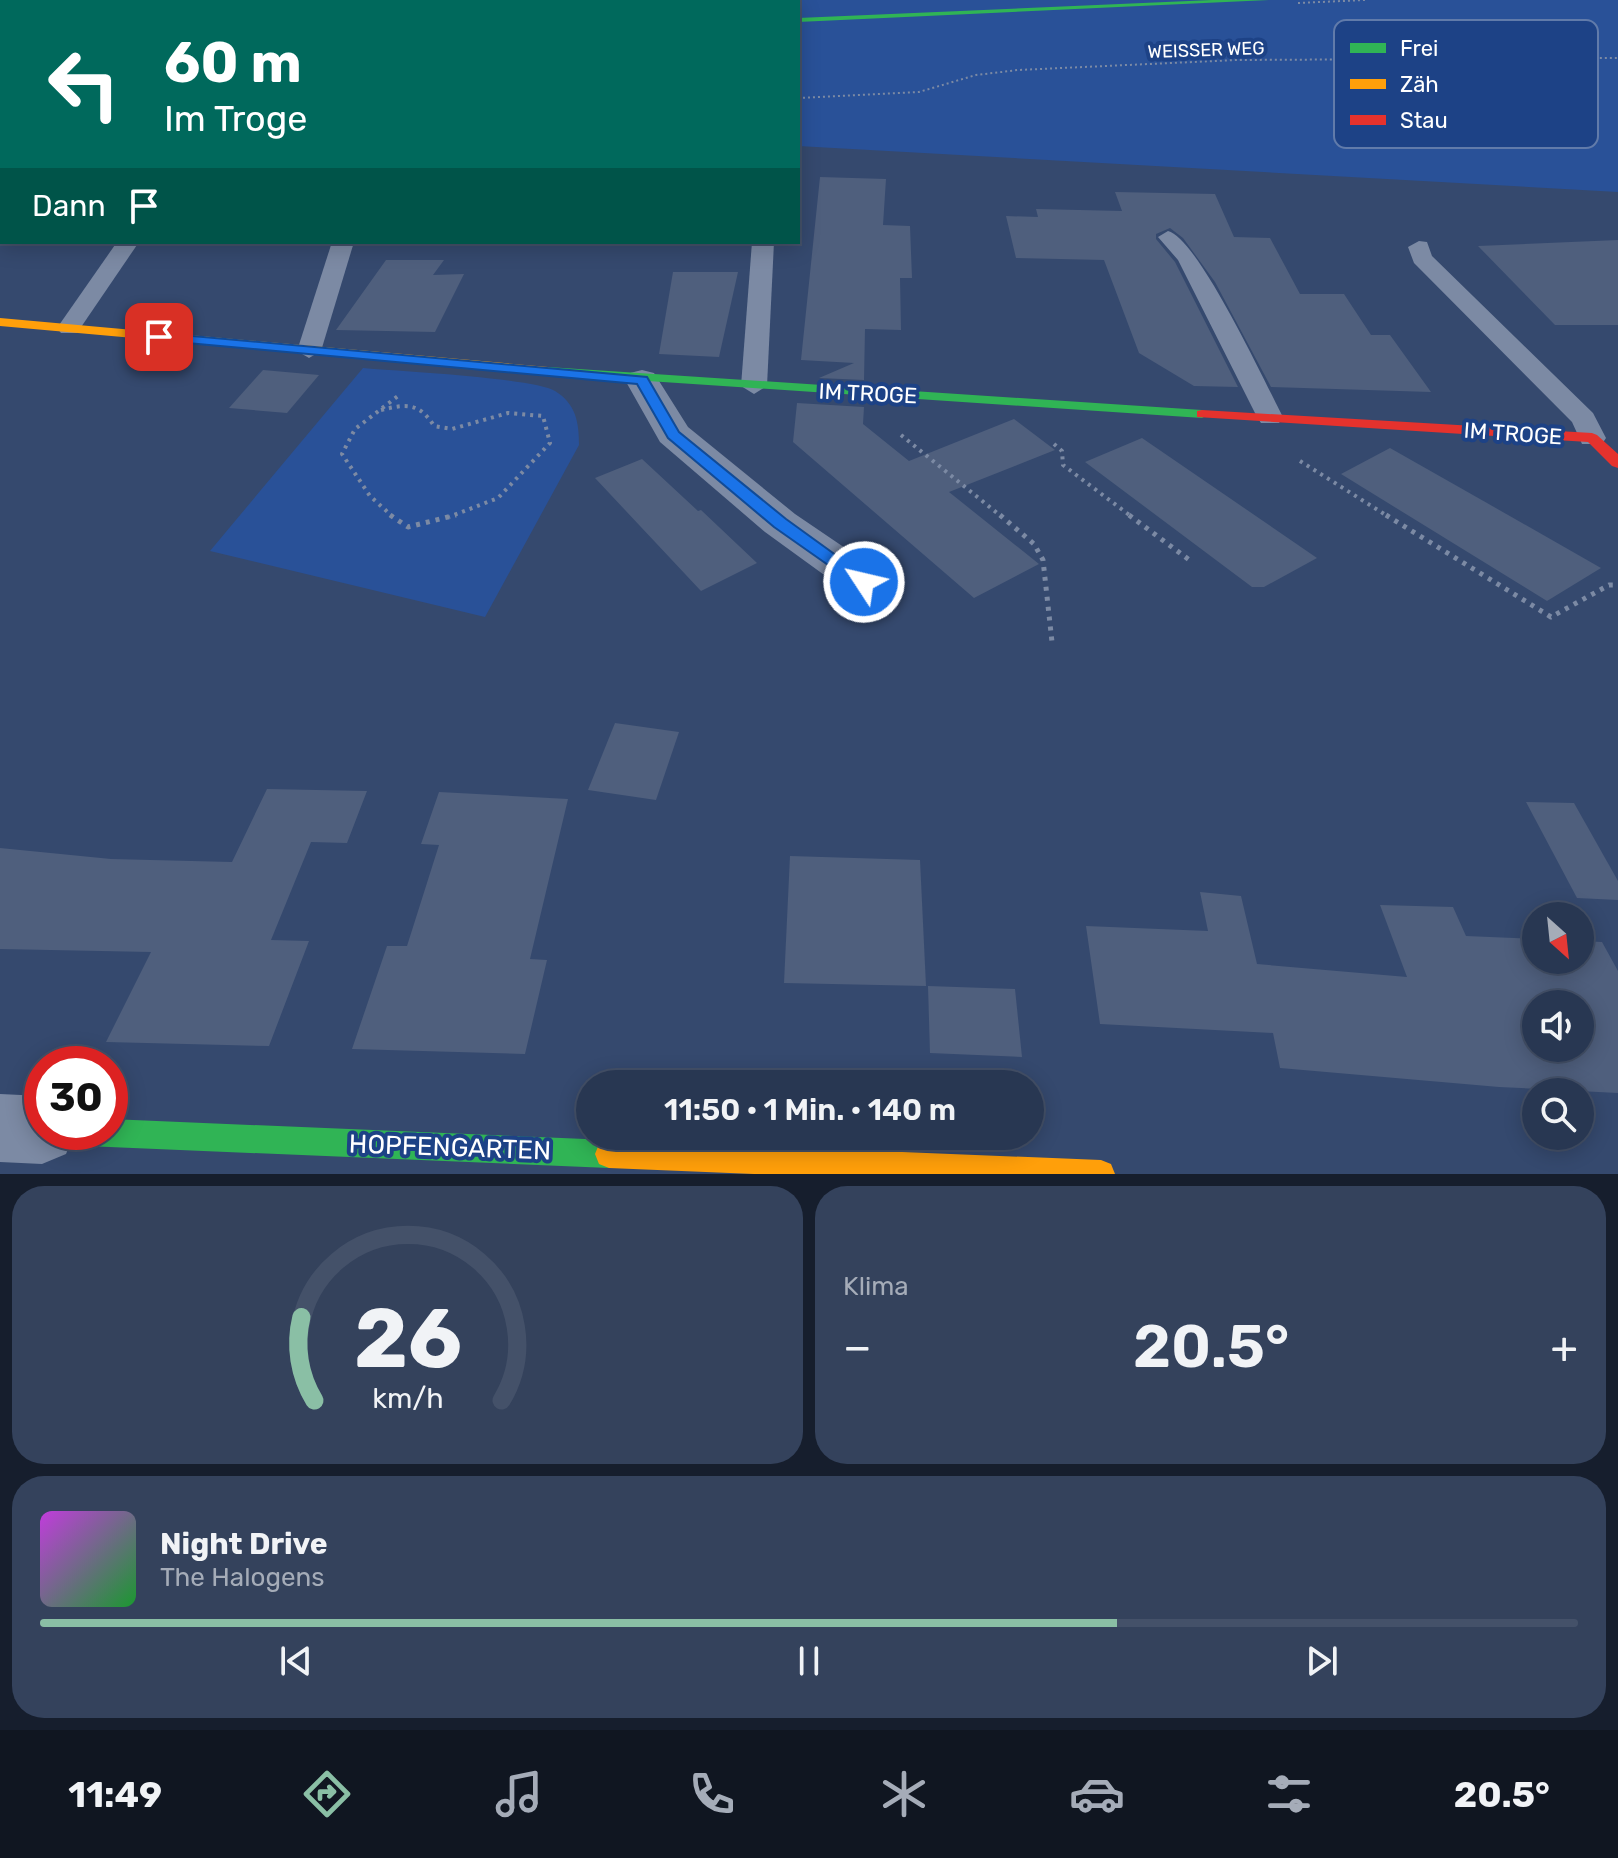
<!DOCTYPE html>
<html lang="de">
<head>
<meta charset="utf-8">
<style>
  body { margin:0; font-family:Rubik,sans-serif; background:#34425c; color:#f1f3f6; height:100vh; display:flex; flex-direction:column; font-size:30px; white-space:nowrap }
  * { box-sizing:border-box; margin:0 }
  p { font-size:26px; color:#a5acb8 }
  .icon { flex:none; width:44px; height:44px; fill:none; stroke:currentColor; stroke-width:2; stroke-linecap:round; stroke-linejoin:round }
  .map { position:relative; height:1174px; overflow:hidden }
  .panel { display:flex; flex-direction:column; gap:12px; padding:12px; background:#161e2d; flex:1 }
  .panel>* { flex:none }
  .hud { position:absolute; left:0px; top:0px; width:800px; height:244px; box-shadow:0 4px 20px #0003,0 0 0 2px #445169; background:#00695c; color:#fff; overflow:hidden }
  .needle { width:52px; rotate:153deg }
  .fabs { position:absolute; left:1522px; top:902px; display:grid; gap:16px }
  .fabs a { display:grid; place-items:center; width:72px; height:72px; border-radius:50%; background:#283752; box-shadow:0 4px 20px #0003,0 0 0 2px #445169; font-size:40px }
  .speed { position:absolute; left:24px; top:1046px; display:flex; gap:16px; font-size:40px; font-weight:700; text-align:center }
  .speed>* { display:grid; place-content:center; width:104px; height:104px; border-radius:50%; background:#283752; box-shadow:0 4px 20px #0003,0 0 0 2px #445169; line-height:1 }
  .speed .limit { border:12px solid #d22; background:#fff; color:#111 }
  .pin { position:absolute; display:grid; place-items:center; width:68px; height:68px; color:#fff; margin:-34px; border-radius:16px; box-shadow:0 4px 12px #0006 }
  .me { position:absolute; width:88px; margin:-44px; rotate:305deg; stroke-linejoin:round; filter:drop-shadow(0 0 6px #0008) }
  .turn { display:flex; align-items:center; gap:28px; height:168px; padding:0 32px; font-size:36px }
  .turn .icon { width:104px; height:104px; stroke-width:2.5 }
  .turn b { display:block; font-size:56px; line-height:68px }
  .then { display:flex; align-items:center; height:76px; padding:0 32px; background:#0003; gap:16px; font-size:30px }
  .big { font-size:60px; font-weight:600; line-height:1.1 }
  .panel .tile { flex:1; display:flex; flex-direction:column; justify-content:center; gap:12px; min-width:0; padding:0 28px; border-radius:32px; background:#34425c }
  .panel .dial { align-items:center; gap:0 }
  .dial svg { height:208px; overflow:visible; fill:none; stroke:#445169; stroke-width:7; stroke-linecap:round; text-anchor:middle }
  .dial text { fill:#f1f3f6; stroke:none }
  .song { display:flex; align-items:center; gap:24px }
  .cover { width:96px; height:96px; border-radius:12px; background:linear-gradient(135deg,hsl(290 70% 55%),hsl(130 70% 35%)) }
  .played { height:8px; border-radius:4px; background:linear-gradient(90deg,#8abfa5 70%,#445169 70%) }
  .keys { display:flex; justify-content:space-around; direction:ltr }
  .heat { display:flex; justify-content:space-between; align-items:center; font-size:44px; direction:ltr }
  .panel .tiles { flex:1; display:grid; gap:12px; grid-template-columns:1fr 1fr }
  .tile:last-child { grid-column:span 2 }
  .trip { position:absolute; left:576px; top:1070px; width:468px; height:80px; border-radius:40px; background:#283752; box-shadow:0 4px 20px #0003,0 0 0 2px #445169; font-weight:600; line-height:80px; text-align:center }
  .tab-bar { display:flex; height:128px; justify-content:space-around; align-items:center; background:#101621; color:#a5acb8 }
  .tab-bar .icon { width:56px; height:56px }
  .tab-bar .on { color:#8abfa5 }
  .tab-bar b { font-size:36px; color:#f1f3f6 }
  .map>svg:first-child { display:block }
  .green { fill:#295198 }
  .building { fill:#4f5f7d; fill-rule:evenodd }
  .lines { fill:none; stroke-linecap:round; stroke-linejoin:round }
  .path-far2 { stroke:#7c8aa4; stroke-width:2; stroke-dasharray:2 3; stroke-linecap:butt }
  .path-far1 { stroke:#7c8aa4; stroke-width:4; stroke-dasharray:3 5; stroke-linecap:butt }
  .path { stroke:#7c8aa4; stroke-width:5; stroke-dasharray:4 6; stroke-linecap:butt }
  .lane { fill:#7c8aa4; fill-rule:evenodd }
  .street { fill:#7c8aa4; fill-rule:evenodd }
  .fast { fill:#30b455; fill-rule:evenodd }
  .slow { fill:#ff9f0a; fill-rule:evenodd }
  .jam { fill:#e5322d; fill-rule:evenodd }
  .route { fill:#1a73e8; stroke:#114b97; stroke-width:2 }
  .labels { text-anchor:middle; stroke-width:8; stroke-linejoin:round; paint-order:stroke }
  .far-street-label { font-size:18px; fill:#fff; stroke:#1d4286 }
  .street-label { font-size:22px; fill:#fff; stroke:#1d4286 }
  .near-street-label { font-size:26px; fill:#fff; stroke:#1d4286 }
  .key { fill:#1d4286; stroke:#617baa; stroke-width:2 }
  .key-label { font-size:22px; fill:#fff }
</style>
</head>
<body>
<div class="map">
<svg width="1618" height="1174" viewBox="0 0 1618 1174">
  <rect width="100%" height="100%" fill="#35496e"/>
  <g class="green">
    <path d="M189 0H1618V192L798 146V2Z"/>
    <path d="M363 368C397 371 534 378 555 391 576 404 579 422 579 445L485 617 210 551Z"/>
  </g>
  <g class="building">
    <path d="M820 177 886 179 883 225 910 226 912 278H900L901 330 865 329 864 380 819 378 854 363 801 360Z"/>
    <path d="M1115 192 1215 194 1234 237 1270 238 1300 294H1344L1371 335H1390L1431 392 1271 387 1215 282 1183 238 1170 228 1156 234V239L1175 262 1238 387 1194 386 1139 353 1104 260 1016 258 1006 216 1038 217 1036 209 1122 211Z"/>
    <path d="M1618 240V325H1555L1478 246Z"/>
    <path d="M386 260H444L433 275 464 274 435 332 336 330Z"/>
    <path d="M673 272H738L719 357 659 354Z"/>
    <path d="M263 370 319 375 287 413 229 408Z"/>
    <path d="M797 403 864 407 863 424 909 461 1014 419 1055 450 949 492 1039 564 974 598 793 442Z"/>
    <path d="M1142 438 1269 525 1317 558 1264 587H1252L1085 462Z"/>
    <path d="M1390 448 1487 503 1601 568 1547 601 1341 474Z"/>
    <path d="M642 459 698 511 701 510 757 563 701 591 595 478Z"/>
    <path d="M615 723 679 732 656 800 588 790Z"/>
    <path d="M267 789 367 791 347 843 311 842 271 940 309 941 269 1046 106 1042 151 952 0 949V848L111 859 232 862Z"/>
    <path d="M439 792 568 799 530 959 547 960 525 1054 352 1049 387 946H407L439 845 421 844Z"/>
    <path d="M1526 802 1574 803 1618 881V900L1577 898Z"/>
    <path d="M790 856 920 860 926 986 784 983Z"/>
    <path d="M1200 892 1241 896 1257 964 1407 977 1380 905 1453 907 1466 936 1536 939V960H1580V941L1602 942 1618 971V1093L1499 1087 1280 1068 1273 1033 1100 1024 1086 926 1208 931ZM1536 1004H1580V1048H1536Z"/>
    <path d="M928 986 1015 989 1022 1057 930 1053Z"/>
  </g>
  <g class="lines">
    <g class="path-far2">
      <path d="M1298 3 1365 0"/>
      <path d="M798 98 919 92 976 75 1018 70 1237 60 1618 58"/>
    </g>
    <g class="path-far1">
      <path d="M381 410C406 404 419 402 434 426L452 429 508 413 543 416 550 443 498 498 449 517"/>
      <path d="M901 435 1002 517"/>
      <path d="M1054 444 1062 451 1063 465 1132 517"/>
      <path d="M1300 461 1389 517"/>
      <path d="M393 517 370 496 342 454 355 429 398 396"/>
    </g>
    <g class="path">
      <path d="M390 515 408 527 456 515"/>
      <path d="M1000 515 1034 544 1043 560 1052 642"/>
      <path d="M1129 515 1192 562"/>
      <path d="M1386 515 1551 617 1609 585H1618"/>
    </g>
    <g class="lane">
      <path d="M1168 231C1198 238 1265 383 1283 417L1279 423H1261L1257 417 1178 260 1158 237Z"/>
      <path d="M1419 241 1427 242 1432 256 1593 413 1606 438 1602 444H1582L1572 422 1414 263 1408 247Z"/>
      <path d="M117 242H139L77 333H61L57 328Z"/>
      <path d="M332 242H354L321 351 309 358 297 351Z"/>
      <path d="M752 242H774L767 386 754 394 741 386Z"/>
    </g>
    <g class="street">
      <path d="M642 370 654 373 688 427 795 514 879 571 886 582 879 593 864 597 849 593 765 532 660 442 625 380 630 373Z"/>
      <path d="M0 1094 42 1096V1132H75L66 1154 42 1164 0 1162Z"/>
    </g>
    <g class="fast">
      <path d="M1212 0H1269L798 22V18Z"/>
      <path d="M2 129V135L0 136V130Z"/>
      <path d="M548 367 1202 410 1209 414 1202 418 543 374V368Z"/>
      <path d="M110 1119 609 1140 619 1144 623 1154 619 1164 609 1168 86 1146 76 1142 72 1132H110Z"/>
    </g>
    <g class="slow">
      <path d="M0 318 548 367 555 371 548 375 0 326Z"/>
      <path d="M609 1140 1101 1160 1111 1164 1115 1174H754L609 1168 599 1164 595 1154 599 1144Z"/>
    </g>
    <path class="jam" d="M1202 410 1592 433 1597 435 1618 454V468L1612 466 1588 442 1197 417V411Z"/>
  </g>
  <path class="route" d="M159 333 647 377 679 432 786 519 873 582 870 586H858L774 527 668 438 637 384 154 340V334Z"/>
  <g class="labels">
    <g class="far-street-label">
      <text transform="translate(1206 50) rotate(-2)" y="6">WEISSER WEG</text>
    </g>
    <g class="street-label">
      <text transform="translate(868 393) rotate(3)" y="8">IM TROGE</text>
      <text transform="translate(1513 433) rotate(4)" y="8">IM TROGE</text>
    </g>
    <g class="near-street-label">
      <text transform="translate(450 1147) rotate(2)" y="9">HOPFENGARTEN</text>
    </g>
  </g>
  <rect x="1334" y="20" width="264" height="128" rx="12" class="key"/>
  <rect x="1350" y="43" width="36" height="10" fill="#30b455"/>
  <rect x="1350" y="79" width="36" height="10" fill="#ff9f0a"/>
  <rect x="1350" y="115" width="36" height="10" fill="#e5322d"/>
  <g class="key-label">
    <text x="1400" y="56">Frei</text>
    <text x="1400" y="92">Zäh</text>
    <text x="1400" y="128">Stau</text>
  </g>
</svg>
<div class="fabs">
<a><svg class="needle" viewBox="-14 -14 28 28"><path d="M0-13l5 13h-10z" fill="#e53935"/><path d="M0 13l5-13h-10z" fill="#a5acb8"/></svg></a>
<a><svg class="icon" aria-label="sound" viewBox="0 0 24 24"><path d="M4 9h4l5-4v14l-5-4H4zM17 9q2 3 0 6"/></svg></a>
<a><svg class="icon" aria-label="search" viewBox="0 0 24 24"><circle cx="10" cy="10" r="6"/><path d="M15 15l6 6"/></svg></a>
</div>
<div class="speed"><div class="limit">30</div></div>
<div class="pin" style="left:159px;top:337px;background:#d93025"><svg class="icon" aria-label="arrive" viewBox="0 0 24 24"><path d="M6 21V4h12l-3 4 3 4H6"/></svg></div>
<svg class="me" style="left:864px;top:582px" viewBox="-20 -20 40 40"><circle r="17" fill="#1a73e8" stroke="#fff" stroke-width="3"/><path d="M0-11L8 9 0 5-8 9z" fill="#fff"/></svg>
<div class="trip">11:50 · 1 Min. · 140 m</div>
<div class="hud">
<div class="turn"><svg class="icon" aria-label="left" viewBox="0 0 24 24"><path d="M17 20v-9H6M10 6l-5 5 5 5"/></svg><div><b>60 m</b>Im Troge</div></div>
<div class="then">Dann<svg class="icon" aria-label="arrive" viewBox="0 0 24 24"><path d="M6 21V4h12l-3 4 3 4H6"/></svg></div>
</div>
</div>
<section class="panel">
<div class="tiles">
<div class="tile dial"><svg viewBox="0 0 100 80">
<path d="M14 69A42 42 0 1 1 86 69"/>
<path d="M14 69A42 42 0 0 1 9 37" stroke="#8abfa5"/>
<text x="50" y="56" font-size="32" font-weight="700">26</text>
<text x="50" y="72" font-size="11">km/h</text>
</svg></div>
<div class="tile"><p>Klima</p>
<div class="heat"><a>−</a><b class="big">20.5°</b><a>+</a></div>
</div>
<div class="tile">
<div class="song"><i class="cover"></i><div><b>Night Drive</b><p>The Halogens</p></div></div>
<div class="played"></div>
<div class="keys"><svg class="icon" aria-label="previous" viewBox="0 0 24 24"><path d="M18 5L8 12l10 7zM5 5v14"/></svg><svg class="icon" aria-label="pause" viewBox="0 0 24 24"><path d="M8 5v14M16 5v14"/></svg><svg class="icon" aria-label="next" viewBox="0 0 24 24"><path d="M6 5l10 7-10 7zM19 5v14"/></svg></div>
</div>
</div>
</section>
<nav class="tab-bar">
<b>11:49</b>
<svg class="icon on" aria-label="directions" viewBox="0 0 24 24"><path d="M12 3l9 9-9 9-9-9zM9 14v-3h6M13 9l2 2-2 2"/></svg>
<svg class="icon" aria-label="music" viewBox="0 0 24 24"><path d="M9 18V5l10-2v13"/><circle cx="6" cy="18" r="3"/><circle cx="16" cy="16" r="3"/></svg>
<svg class="icon" aria-label="phone" viewBox="0 0 24 24"><path d="M5 4h4l2 5-3 2q2 4 5 5l2-3 5 2v4C11 20 4 13 5 4z"/></svg>
<svg class="icon" aria-label="climate" viewBox="0 0 24 24"><path d="M12 3v18M4 7l16 10M4 17L20 7"/></svg>
<svg class="icon" aria-label="car" viewBox="0 0 24 24"><path d="M5 17H2v-5l4-1 3-4h7l3 4 3 1v5h-3M9 17h6M6 11h13"/><circle cx="7" cy="17" r="2"/><circle cx="17" cy="17" r="2"/></svg>
<svg class="icon" aria-label="filters" viewBox="0 0 24 24"><path d="M4 7h16M4 17h16"/><circle cx="9" cy="7" r="2"/><circle cx="15" cy="17" r="2"/></svg>
<b>20.5°</b>
</nav>
</body>
</html>
